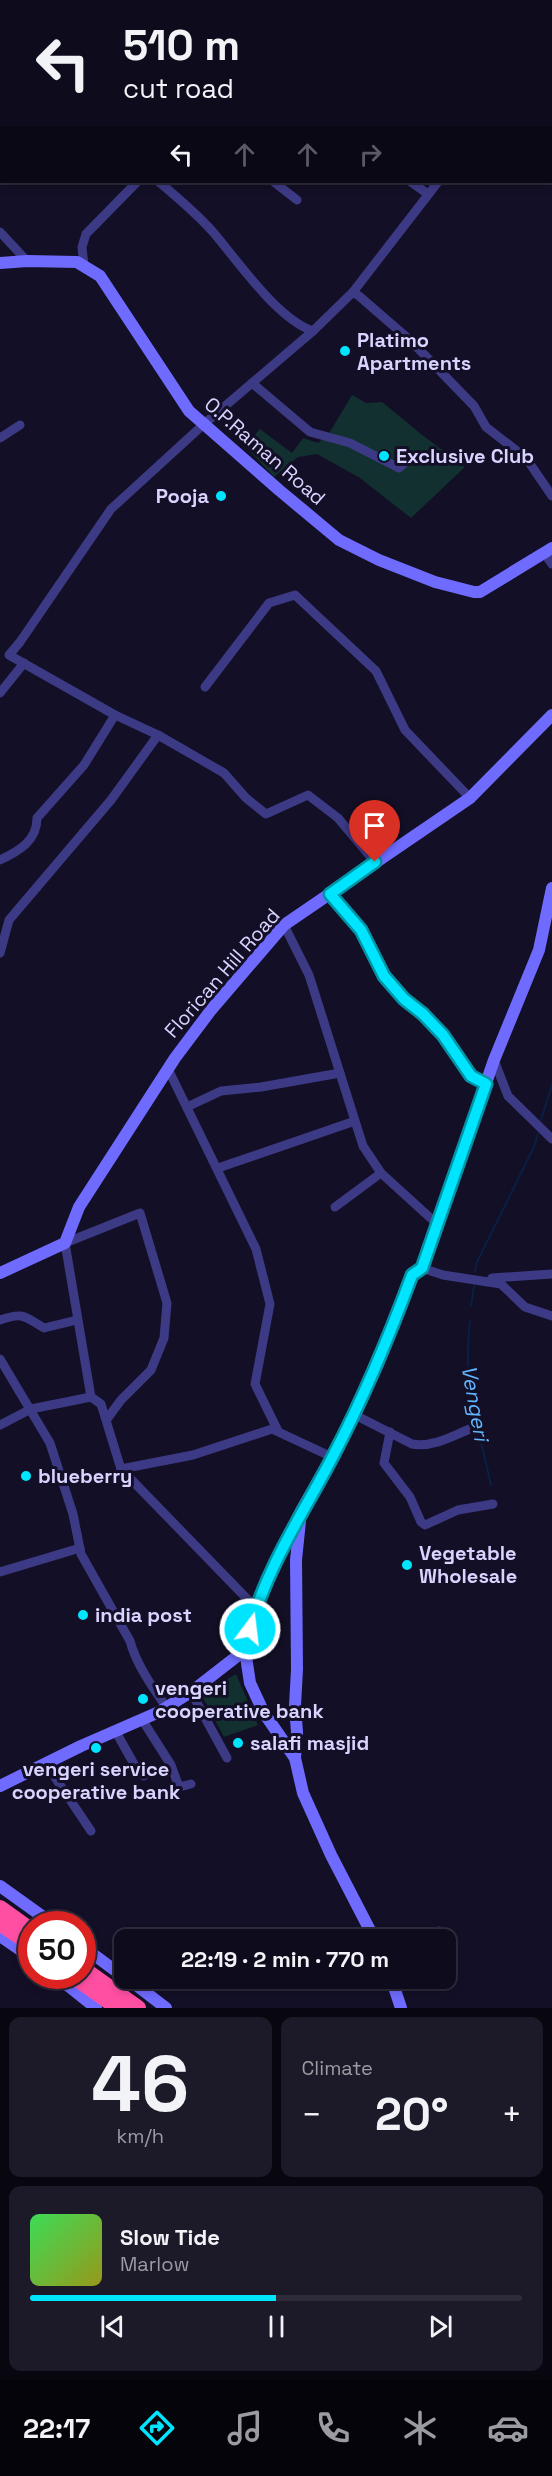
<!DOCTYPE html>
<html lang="en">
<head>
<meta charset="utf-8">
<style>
  body { margin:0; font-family:"Space Grotesk",sans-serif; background:#1c1929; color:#f1f3f6; height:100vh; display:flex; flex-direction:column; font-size:22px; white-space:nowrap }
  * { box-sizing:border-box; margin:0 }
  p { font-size:20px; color:#9b9ba3 }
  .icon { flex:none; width:33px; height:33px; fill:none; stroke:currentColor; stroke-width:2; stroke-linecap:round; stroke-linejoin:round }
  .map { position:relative; height:2008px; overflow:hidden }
  .drawer { display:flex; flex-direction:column; gap:9px; padding:9px; background:#08060f; flex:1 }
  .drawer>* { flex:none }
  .top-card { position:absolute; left:0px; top:0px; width:552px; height:183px; box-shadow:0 3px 9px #0003,0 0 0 2px #2e2b3b; background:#0e0b1c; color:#f1f3f6; overflow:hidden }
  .speed { position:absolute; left:18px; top:1911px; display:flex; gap:12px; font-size:30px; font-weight:700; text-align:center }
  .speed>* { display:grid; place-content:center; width:78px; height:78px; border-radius:50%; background:#0e0b1c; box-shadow:0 3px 9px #0003,0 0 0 2px #2e2b3b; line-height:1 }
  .speed .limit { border:9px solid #d22; background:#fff; color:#111 }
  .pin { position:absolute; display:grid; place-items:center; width:51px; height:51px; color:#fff; margin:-62px -26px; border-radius:50% 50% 50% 0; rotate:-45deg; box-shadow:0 0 6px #0007 }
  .pin .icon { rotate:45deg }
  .me { position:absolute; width:66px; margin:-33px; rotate:15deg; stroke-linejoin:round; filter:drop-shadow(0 0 4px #0008) }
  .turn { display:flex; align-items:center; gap:21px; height:126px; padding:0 24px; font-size:27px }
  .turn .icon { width:78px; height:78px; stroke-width:2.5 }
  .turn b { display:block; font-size:42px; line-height:51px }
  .lanes { display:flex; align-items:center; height:57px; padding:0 24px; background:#0003; justify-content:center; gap:30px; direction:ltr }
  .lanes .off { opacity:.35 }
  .big { font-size:45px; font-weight:700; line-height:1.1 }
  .drawer .card { flex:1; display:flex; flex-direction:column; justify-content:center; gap:9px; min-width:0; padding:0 21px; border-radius:12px; background:#1c1929 }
  .drawer .dial { align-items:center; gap:0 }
  .dial b { font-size:78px; line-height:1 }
  .song { display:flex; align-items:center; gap:18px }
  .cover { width:72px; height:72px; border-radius:9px; background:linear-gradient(135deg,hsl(130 70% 55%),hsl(60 70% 35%)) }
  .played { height:6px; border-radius:3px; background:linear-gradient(90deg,#00e5ff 50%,#2e2b3b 50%) }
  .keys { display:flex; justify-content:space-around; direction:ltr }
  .heat { display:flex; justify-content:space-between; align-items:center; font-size:33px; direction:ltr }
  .drawer .tiles { flex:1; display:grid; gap:9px; grid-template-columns:1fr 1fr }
  .card:last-child { grid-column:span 2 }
  .trip { position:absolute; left:114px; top:1929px; width:342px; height:60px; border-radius:12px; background:#0e0b1c; box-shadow:0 3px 9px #0003,0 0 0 2px #2e2b3b; font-weight:700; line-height:60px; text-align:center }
  .tabs { display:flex; height:96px; justify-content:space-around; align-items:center; background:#06040b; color:#9b9ba3 }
  .tabs .icon { width:42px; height:42px }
  .tabs .current { color:#00e5ff }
  .tabs b { font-size:27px; color:#f1f3f6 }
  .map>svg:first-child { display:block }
  .green { fill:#12302f }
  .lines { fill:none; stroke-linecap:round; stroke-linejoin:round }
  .stream { stroke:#0a1f44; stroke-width:2 }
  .street { stroke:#3d3a85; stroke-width:9 }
  .secondary { stroke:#6f6bff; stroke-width:12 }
  .primary { stroke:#c25bff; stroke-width:14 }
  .highway { stroke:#ff4fa3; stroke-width:16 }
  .route-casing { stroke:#0095a6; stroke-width:15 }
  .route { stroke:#00e5ff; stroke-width:10 }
  .poi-dot { fill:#00e5ff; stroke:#130f26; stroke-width:2 }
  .labels { text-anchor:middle; stroke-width:6; stroke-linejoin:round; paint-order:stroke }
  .poi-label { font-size:20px; font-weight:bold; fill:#d9d4ff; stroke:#130f26; text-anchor:start }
  .street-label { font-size:20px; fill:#d9d4ff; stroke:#130f26 }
  .water-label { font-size:21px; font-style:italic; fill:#62b6ff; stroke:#130f26 }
</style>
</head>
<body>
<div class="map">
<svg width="552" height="2008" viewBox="0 0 552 2008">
  <rect width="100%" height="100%" fill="#130f26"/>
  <g class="green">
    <path d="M352 395 366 403 382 402 421 434 465 467 411 518 360 478 317 454 298 457 274 477 245 446 260 429 292 453 303 438 318 443 328 435Z"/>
    <path d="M236 1674 258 1725 224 1737 201 1694Z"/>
  </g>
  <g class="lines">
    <g class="stream">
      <path d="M541 1120 552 1085"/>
      <path d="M475 1272 476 1264 533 1149 538 1134"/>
      <path d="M471 1306 474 1286"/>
      <path d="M470 1320C466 1355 468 1389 476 1424"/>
      <path d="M478 1429 491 1485"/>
    </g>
    <g class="street">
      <path d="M339 0 342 2"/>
      <path d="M460 0 462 2"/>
      <path d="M479 0 481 2"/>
      <path d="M192 2 193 0"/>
      <path d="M295 2 297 0"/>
      <path d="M550 54 552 56"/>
      <path d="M0 145 2 147"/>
      <path d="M550 152 552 153"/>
      <path d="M159 182C177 197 197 214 213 232 237 260 277 319 313 331L353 292 359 296 411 341 474 406 486 427 526 458 552 496"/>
      <path d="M274 182 297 200"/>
      <path d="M411 182 428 194"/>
      <path d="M0 232 27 261"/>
      <path d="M84 266 82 247 86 234 137 182"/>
      <path d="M353 292 438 182"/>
      <path d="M252 383 310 432 350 443 399 468 409 459"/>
      <path d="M0 438 20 425"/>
      <path d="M544 553 552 564"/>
      <path d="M205 687 269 603 295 595 376 671 405 730 470 798"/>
      <path d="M0 693 24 663"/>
      <path d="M115 715 9 655 20 642 111 509 204 424 313 331"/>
      <path d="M0 860C19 851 37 841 37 818L84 765 115 715 158 735 224 773 246 798 266 814 308 795 338 818 375 862"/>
      <path d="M330 894 361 930 384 976 404 999 423 1014 443 1035 471 1075 486 1084"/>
      <path d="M284 925 309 975 363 1146 381 1173 437 1224"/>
      <path d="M0 953 9 920 111 800 158 735"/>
      <path d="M494 1060 508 1096 552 1139"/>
      <path d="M168 1069 256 1249 270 1304 255 1384 278 1431"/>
      <path d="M187 1107 221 1091 261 1087 340 1073"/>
      <path d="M218 1168 355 1121"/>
      <path d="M335 1207 381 1173"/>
      <path d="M422 1268 443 1275 501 1284 525 1307 552 1316"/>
      <path d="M492 1278 552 1274"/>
      <path d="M0 1320C23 1312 24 1316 44 1328L77 1320"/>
      <path d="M0 1359 50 1443 73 1514 81 1554 130 1641C136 1664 153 1688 167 1708"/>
      <path d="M91 1397 65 1243 140 1213 167 1303 164 1338 151 1370 121 1400 107 1419"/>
      <path d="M353 1414 412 1444C433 1448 455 1435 474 1427"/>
      <path d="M0 1425 31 1409 91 1397 101 1404 121 1469 193 1455 272 1429 332 1457"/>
      <path d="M390 1432 384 1463 410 1497 421 1522 425 1525 458 1510 493 1504"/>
      <path d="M121 1469 256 1608"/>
      <path d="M0 1572 80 1548"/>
      <path d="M191 1692 227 1758"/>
      <path d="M143 1721 171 1765 179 1787 191 1784"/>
      <path d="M116 1732 139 1773 144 1776"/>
      <path d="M46 1764 91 1831"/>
      <path d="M411 1940 439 1931"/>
    </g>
    <g class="secondary">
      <path d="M0 263 27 261 77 262 100 276 189 411 279 490 339 540 379 560 435 582 474 592H480L552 548"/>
      <path d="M0 1273 65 1243 79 1207 175 1058 211 1010 284 925 470 798 552 715"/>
      <path d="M300 1521 296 1560 297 1669 295 1706 297 1732 295 1758 303 1793 331 1855 375 1940"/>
      <path d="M295 1758 264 1713 250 1683 245 1650 258 1600 301 1511 332 1457 378 1364 412 1275 422 1268 494 1060 539 950 552 888"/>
      <path d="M0 1786 81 1746 159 1712 191 1692 245 1650"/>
      <path d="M0 1886 53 1924"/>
      <path d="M0 1936 32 1958"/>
      <path d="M82 1946 124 1977"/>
      <path d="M56 1976 96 2008"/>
      <path d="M127 1978 166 2008"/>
      <path d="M391 1978 401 2008"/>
    </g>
    <g class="primary">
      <path d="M135 2 136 0"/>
      <path d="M0 169 2 167"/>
    </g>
    <g class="highway">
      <path d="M0 1908 32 1931"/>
      <path d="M0 1923 32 1945"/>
      <path d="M82 1968 138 2008"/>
      <path d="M73 1976 118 2008"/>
    </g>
  </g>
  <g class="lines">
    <defs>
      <path id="route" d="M250 1629C267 1566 304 1512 333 1456 364 1397 389 1337 412 1275L422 1268 486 1084 471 1076 443 1035 423 1014 404 999 384 976 361 930 330 894 375 862"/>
    </defs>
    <use href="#route" class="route-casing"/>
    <use href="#route" class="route"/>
  </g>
  <g class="poi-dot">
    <circle cx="345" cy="351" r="6"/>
    <circle cx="384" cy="456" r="6"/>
    <circle cx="221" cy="496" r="6"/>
    <circle cx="26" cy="1476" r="6"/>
    <circle cx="407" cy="1565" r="6"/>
    <circle cx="83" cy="1615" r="6"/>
    <circle cx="143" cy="1699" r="6"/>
    <circle cx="238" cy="1743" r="6"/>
    <circle cx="96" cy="1748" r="6"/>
  </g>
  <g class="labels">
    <g class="poi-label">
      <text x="357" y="347">Platimo<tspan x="357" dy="23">Apartments</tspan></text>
      <text x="396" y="463">Exclusive Club</text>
      <text x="209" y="503" text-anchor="end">Pooja</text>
      <text x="38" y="1483">blueberry</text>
      <text x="419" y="1560">Vegetable<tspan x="419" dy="23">Wholesale</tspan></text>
      <text x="95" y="1622">india post</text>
      <text x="155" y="1695">vengeri<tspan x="155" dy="23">cooperative bank</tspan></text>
      <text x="250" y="1750">salafi masjid</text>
      <text x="96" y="1776" text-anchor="middle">vengeri service<tspan x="96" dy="23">cooperative bank</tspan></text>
    </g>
    <g class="street-label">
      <text transform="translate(265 451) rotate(41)" y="7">O.P.Raman Road</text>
      <text transform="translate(222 973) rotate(-49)" y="7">Florican Hill Road</text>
    </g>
    <g class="water-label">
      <text transform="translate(475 1403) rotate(80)" y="7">Vengeri</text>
    </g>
  </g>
</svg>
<div class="speed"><div class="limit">50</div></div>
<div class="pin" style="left:375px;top:862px;background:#d93025"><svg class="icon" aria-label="arrive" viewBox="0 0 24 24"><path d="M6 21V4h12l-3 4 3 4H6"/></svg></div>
<svg class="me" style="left:250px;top:1629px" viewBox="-20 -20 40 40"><circle r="17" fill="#00e5ff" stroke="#fff" stroke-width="3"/><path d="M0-11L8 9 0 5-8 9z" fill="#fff"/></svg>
<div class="trip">22:19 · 2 min · 770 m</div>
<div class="top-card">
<div class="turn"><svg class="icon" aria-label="left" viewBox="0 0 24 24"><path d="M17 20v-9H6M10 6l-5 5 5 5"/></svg><div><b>510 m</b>cut road</div></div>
<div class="lanes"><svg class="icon" aria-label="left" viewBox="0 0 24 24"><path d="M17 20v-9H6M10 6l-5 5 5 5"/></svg><svg class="icon off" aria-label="ahead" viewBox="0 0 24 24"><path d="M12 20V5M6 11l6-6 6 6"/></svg><svg class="icon off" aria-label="ahead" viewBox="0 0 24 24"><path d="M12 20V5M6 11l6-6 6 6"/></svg><svg class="icon off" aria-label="right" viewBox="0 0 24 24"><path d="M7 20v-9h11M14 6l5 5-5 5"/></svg></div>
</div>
</div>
<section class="drawer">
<div class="tiles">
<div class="card dial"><b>46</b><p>km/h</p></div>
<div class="card"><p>Climate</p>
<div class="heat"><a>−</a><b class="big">20°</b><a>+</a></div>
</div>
<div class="card">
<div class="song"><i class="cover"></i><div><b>Slow Tide</b><p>Marlow</p></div></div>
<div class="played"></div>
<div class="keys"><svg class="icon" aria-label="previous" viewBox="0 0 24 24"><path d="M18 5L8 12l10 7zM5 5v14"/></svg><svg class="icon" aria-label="pause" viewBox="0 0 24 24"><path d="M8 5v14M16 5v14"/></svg><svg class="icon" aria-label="next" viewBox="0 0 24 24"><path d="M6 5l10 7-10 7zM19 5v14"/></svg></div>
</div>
</div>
</section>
<nav class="tabs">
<b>22:17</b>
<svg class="icon current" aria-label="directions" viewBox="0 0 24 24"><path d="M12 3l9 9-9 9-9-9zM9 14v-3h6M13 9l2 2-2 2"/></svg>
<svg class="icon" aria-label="music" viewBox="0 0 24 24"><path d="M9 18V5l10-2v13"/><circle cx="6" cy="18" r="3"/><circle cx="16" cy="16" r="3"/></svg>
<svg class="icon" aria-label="phone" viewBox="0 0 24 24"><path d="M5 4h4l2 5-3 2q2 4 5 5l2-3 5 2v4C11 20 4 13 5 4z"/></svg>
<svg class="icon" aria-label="climate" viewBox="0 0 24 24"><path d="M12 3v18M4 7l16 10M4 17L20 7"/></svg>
<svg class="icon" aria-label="car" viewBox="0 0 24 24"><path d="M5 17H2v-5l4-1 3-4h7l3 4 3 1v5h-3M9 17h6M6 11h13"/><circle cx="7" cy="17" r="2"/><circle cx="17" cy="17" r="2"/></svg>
</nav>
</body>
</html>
